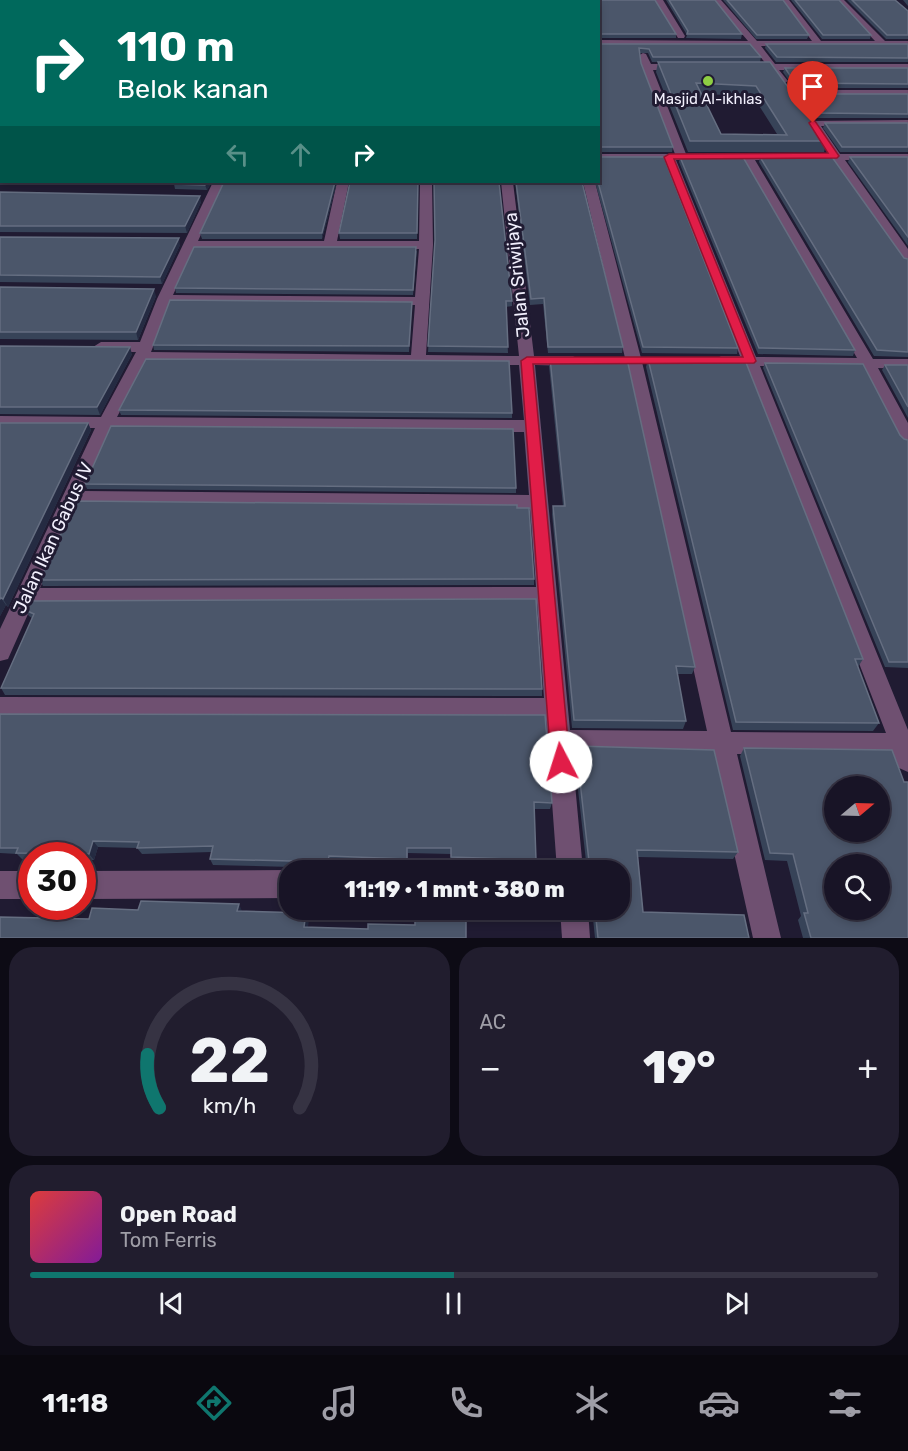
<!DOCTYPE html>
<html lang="id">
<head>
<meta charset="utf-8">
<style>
  body { margin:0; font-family:Rubik,sans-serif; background:#211d2e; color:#f1f3f6; height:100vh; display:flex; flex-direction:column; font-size:22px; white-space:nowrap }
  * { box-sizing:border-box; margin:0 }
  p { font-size:20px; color:#9f9ea7 }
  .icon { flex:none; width:33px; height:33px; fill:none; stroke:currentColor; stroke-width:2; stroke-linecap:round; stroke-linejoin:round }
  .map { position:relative; height:938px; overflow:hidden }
  .drawer { display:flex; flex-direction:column; gap:9px; padding:9px; background:#0d0b15; flex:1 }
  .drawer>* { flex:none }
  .top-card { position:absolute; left:0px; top:0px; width:600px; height:183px; box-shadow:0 3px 9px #0003,0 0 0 2px #363343; background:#00695c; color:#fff; overflow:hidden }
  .needle { width:39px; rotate:71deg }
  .tools { position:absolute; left:824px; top:776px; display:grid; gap:12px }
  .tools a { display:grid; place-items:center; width:66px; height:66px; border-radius:50%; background:#181426; box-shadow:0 3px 9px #0003,0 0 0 2px #363343; font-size:30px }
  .speed { position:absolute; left:18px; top:842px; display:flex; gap:12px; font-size:30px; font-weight:700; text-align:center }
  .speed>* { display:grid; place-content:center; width:78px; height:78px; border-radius:50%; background:#181426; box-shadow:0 3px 9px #0003,0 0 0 2px #363343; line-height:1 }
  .speed .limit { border:9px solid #d22; background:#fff; color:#111 }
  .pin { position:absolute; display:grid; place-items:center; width:51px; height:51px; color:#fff; margin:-62px -26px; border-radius:50% 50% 50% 0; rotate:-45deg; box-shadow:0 0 6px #0007 }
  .pin .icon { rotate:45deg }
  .me { position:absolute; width:66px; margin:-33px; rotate:355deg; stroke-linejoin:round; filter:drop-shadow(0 0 4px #0008) }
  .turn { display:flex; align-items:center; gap:21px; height:126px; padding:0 18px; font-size:27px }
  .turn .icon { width:78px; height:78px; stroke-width:2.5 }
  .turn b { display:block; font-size:42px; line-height:51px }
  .lanes { display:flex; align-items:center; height:57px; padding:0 18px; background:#0003; justify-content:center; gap:30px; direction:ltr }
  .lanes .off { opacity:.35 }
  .big { font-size:45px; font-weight:800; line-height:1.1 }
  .drawer .tile { flex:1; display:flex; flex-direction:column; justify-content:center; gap:9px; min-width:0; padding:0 21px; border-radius:24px; background:#211d2e }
  .drawer .dial { align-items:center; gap:0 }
  .dial svg { height:156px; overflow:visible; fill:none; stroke:#363343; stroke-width:7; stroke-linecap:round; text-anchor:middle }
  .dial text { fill:#f1f3f6; stroke:none }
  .song { display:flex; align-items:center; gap:18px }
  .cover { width:72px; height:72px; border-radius:9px; background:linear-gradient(135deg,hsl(0 70% 55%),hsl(290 70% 35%)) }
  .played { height:6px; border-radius:3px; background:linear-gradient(90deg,#0f766e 50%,#363343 50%) }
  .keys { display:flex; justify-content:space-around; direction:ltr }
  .heat { display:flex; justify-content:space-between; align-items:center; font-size:33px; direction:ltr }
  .drawer .tiles { flex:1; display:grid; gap:9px; grid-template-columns:1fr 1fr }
  .tile:last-child { grid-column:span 2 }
  .trip { position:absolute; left:279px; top:860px; width:351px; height:60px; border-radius:24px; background:#181426; box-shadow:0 3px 9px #0003,0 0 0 2px #363343; font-weight:800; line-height:60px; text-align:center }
  .tab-bar { display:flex; height:96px; justify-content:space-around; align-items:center; background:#0a080f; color:#9f9ea7 }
  .tab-bar .icon { width:42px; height:42px }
  .tab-bar .current { color:#0f766e }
  .tab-bar b { font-size:27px; color:#f1f3f6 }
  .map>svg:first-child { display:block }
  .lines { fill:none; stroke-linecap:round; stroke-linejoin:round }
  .minor { fill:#6f5071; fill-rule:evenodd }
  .wall { fill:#374358; fill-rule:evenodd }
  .shaded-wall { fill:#252b42 }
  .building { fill:#4b566a; stroke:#656e81; stroke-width:1.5; fill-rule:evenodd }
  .route { fill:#e11d48; stroke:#92132f; stroke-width:1.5 }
  .poi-dot { fill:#8ece43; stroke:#201b32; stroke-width:2 }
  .labels { text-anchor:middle; stroke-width:6; stroke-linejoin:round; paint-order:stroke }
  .far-poi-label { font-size:15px; fill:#f2f0fd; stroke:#201b32 }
  .street-label { font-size:18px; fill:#f2f0fd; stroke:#201b32 }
</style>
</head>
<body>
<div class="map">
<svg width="908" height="938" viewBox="0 0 908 938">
  <rect width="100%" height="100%" fill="#201b32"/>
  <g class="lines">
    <g class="minor">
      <path d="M0 0H76L77 1 2 2Z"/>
      <path d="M356 0H364L355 2Z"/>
      <path d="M655 0H663L685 36 684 38H678Z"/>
      <path d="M713 0H721L757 41H812L781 0H789L821 41H875L836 0H844L885 41H908V47L761 46 775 64H908V70H779L788 81 783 84 780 83 770 70 760 69V65L766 64 752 46H598V40L748 41Z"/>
      <path d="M643 53 646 54 651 64H681L686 67 681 70H653L686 154H829L808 123 809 121 908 120V126H821L840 154H908V160H845L908 249V263L903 262 833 160H755L873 359H908V369L878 368 908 423V445L902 443 899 439 862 368 760 366 908 730V772L899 768 894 756 737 754 781 938H753L712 754 572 752 583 870H557L546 720 0 719V697L544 698 537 603 32 605 8 659 0 661V629L95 428H0V416L101 417 136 352H101L93 347 101 342H140L157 299 213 182H225L198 241H324L337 182H349L337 241H419L420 182H432L433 245 426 355 519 356 501 182H513L534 356H573L581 361 573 366 535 365 570 730 707 731 626 362 583 182H595L642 362 731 732 886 733 744 366H721L713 361 721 356H740L665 160H598V154H675L638 56ZM676 160H743L857 358 756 357ZM194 249H419L415 297 173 295ZM170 303 415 305 411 355 151 352ZM146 362 519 365 524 420 117 417ZM112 429 524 432 529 495 84 491ZM77 505 530 509 536 587 40 588Z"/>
      <rect x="0" y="64" width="2" height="6"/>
      <path d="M791 90H908V96L788 95 786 93Z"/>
      <rect x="0" y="153" width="2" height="6"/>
      <path d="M290 870V898L82 899V871Z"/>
      <rect x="0" y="871" width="32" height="28"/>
      <path d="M560 909H588L590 938H562Z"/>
    </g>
  </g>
  <g class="wall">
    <path d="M666 0H715L742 34 741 39 686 38 687 35Z"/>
    <path d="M723 0H783L809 35 807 39H756Z"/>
    <path d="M791 0H839L871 35 870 39H822Z"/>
    <path d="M847 0H895L908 11V39H886Z"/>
    <path d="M903 0H908V6Z"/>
    <path d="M598 2 676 34V38H598Z"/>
    <path d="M598 44 761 57 760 62H652L648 53H639L641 63 673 147 672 152H598Z"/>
    <path d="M766 44H908V62H776L765 48Z"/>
    <path d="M658 62H770L827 141 824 152H688L656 72ZM701 94 753 96 777 134H721Z"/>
    <path d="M785 68H908V88H794L783 72Z"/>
    <path d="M804 94H908V118H816L802 98Z"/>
    <path d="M825 123H908V152H840L823 128Z"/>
    <path d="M680 157 855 350 853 356 758 354 679 162Z"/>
    <path d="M760 157 904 258 908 259V357L874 356 759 162Z"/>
    <path d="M850 157H908V246L848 162Z"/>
    <path d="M212 182 207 190 175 189 174 184Z"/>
    <path d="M224 182H337L322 239H202L200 233Z"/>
    <path d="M418 182 417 239H340L339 233Z"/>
    <path d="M515 182H582L623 347 622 353H548L543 304 530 305Z"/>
    <path d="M595 182H598L738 348 737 354 642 353Z"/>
    <path d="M0 192 201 202 187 233 0 232Z"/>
    <path d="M0 237 180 245 162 284 0 282Z"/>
    <path d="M435 240 512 301V306L506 307 508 353 428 352Z"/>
    <path d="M417 251 413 295 176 293 175 288Z"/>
    <path d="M0 287 156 296 138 340 0 339Z"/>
    <path d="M412 302 409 352 154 350 153 345Z"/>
    <path d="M0 346 132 354 100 415 0 414Z"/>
    <path d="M550 358 695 667 692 674H677L686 721 683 729 572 728 552 514 553 506H563L549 366Z"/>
    <path d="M648 359 863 659 858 667 879 723 873 731 733 730 646 367Z"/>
    <path d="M765 363 900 435 904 439 908 440V668L885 667 763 368Z"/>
    <path d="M885 365H908V418L882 370Z"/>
    <path d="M119 410 512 413V418L121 415Z"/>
    <path d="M0 423H88L91 430 8 607 6 605 0 616Z"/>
    <path d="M85 484 516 488V493L87 489Z"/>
    <path d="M534 579V585L43 586 40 580Z"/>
    <path d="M25 610 542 689V696L5 695 1 688 32 618 29 616Z"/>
    <path d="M0 714 552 803 550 809H534L536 860 535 866 451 863V854L408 853 407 865 331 862 330 868 213 865 210 859 212 852 142 854 137 848 98 847 94 860H82V855H32V859H22L17 854 0 853Z"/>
    <path d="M576 746 738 852 733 859 638 857 643 912 749 938H595L592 909H620V870H587L574 754Z"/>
    <path d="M744 748 904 782 908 938H803L798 920 801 916 787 861 765 860 740 756Z"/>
  </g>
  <g class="shaded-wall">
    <path d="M207 182H212L207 190 205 185Z"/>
    <path d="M335 182H337L322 239V233Z"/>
    <path d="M200 196 201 202 187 233 185 226Z"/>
    <path d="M179 238 180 245 162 284 160 277Z"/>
    <path d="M154 289 156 296 138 340 136 332Z"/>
    <path d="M130 347 132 354 100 415 97 407Z"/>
    <path d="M88 423 91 430 8 607 3 599Z"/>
    <path d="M1 598 6 605 0 616V599Z"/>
    <path d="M93 841 98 847 94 860 89 854Z"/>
    <path d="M329 856 331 862 330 868 328 862Z"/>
    <path d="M239 904 242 911H237Z"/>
    <path d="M306 913 309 920 307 934 304 927Z"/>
  </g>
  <g class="building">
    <path d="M370 0H655L676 34H598V2H369Z"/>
    <path d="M669 0H715L742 34H687L688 31Z"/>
    <path d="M727 0H783L809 35H757Z"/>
    <path d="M795 0H839L871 35H823Z"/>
    <path d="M852 0H895L908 11V35H887Z"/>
    <path d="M0 43H2V63L0 62Z"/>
    <path d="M598 44H750L761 57H653L649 49 639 48 641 63 673 147H598Z"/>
    <path d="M766 44H908V58L777 57Z"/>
    <path d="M658 62H770L827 141H690ZM696 83 756 86 787 135 721 134Z"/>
    <path d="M785 68H908V84L795 83Z"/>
    <path d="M2 70V83H0V72Z"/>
    <rect x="0" y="92" width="2" height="20"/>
    <path d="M804 94H908V114L818 113Z"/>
    <rect x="0" y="121" width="2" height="25"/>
    <path d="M825 123H908V147H842Z"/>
    <path d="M598 157H664L738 348 643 347 598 182Z"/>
    <path d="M680 157H743L855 350 759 348Z"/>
    <path d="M760 157H832L904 258 908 259V352L877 350Z"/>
    <path d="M850 157H908V237Z"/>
    <path d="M175 182H207L205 185 174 184Z"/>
    <path d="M224 182H335L322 233H200Z"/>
    <path d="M350 182H418L417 233H339Z"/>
    <path d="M434 182H499L512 301H506L508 347 428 346 435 240Z"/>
    <path d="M516 182H582L623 347H548L544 298 531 299Z"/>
    <path d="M0 192 200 196 185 226H0Z"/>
    <path d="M0 237 179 238 160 277 0 275Z"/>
    <path d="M194 247H416L413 290 175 288Z"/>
    <path d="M0 287 154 289 136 332H0Z"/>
    <path d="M170 300 412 302 409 346 153 345Z"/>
    <path d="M0 346 130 347 97 407H0Z"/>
    <path d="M550 358 627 359 695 667 676 666 686 721 574 720 553 506H565Z"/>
    <path d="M146 359 509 361 512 413 119 410Z"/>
    <path d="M648 359 745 360 863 659H855L879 723 736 722Z"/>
    <path d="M765 363 863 364 900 435 904 439 908 440V662H889Z"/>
    <path d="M885 365H908V407Z"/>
    <path d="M0 423H88L3 599 1 598 0 599Z"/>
    <path d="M111 426 513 429 516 488 85 484Z"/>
    <path d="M76 501 517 505V508H529L534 579 40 580Z"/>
    <path d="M536 599 542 689 1 688 34 614 25 610 29 601Z"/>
    <path d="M0 714 545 715 552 803 534 802 536 860 451 857V848H407V859L329 856 328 862 210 859 213 846 137 848 139 842 93 841 89 854 16 853 18 848H0Z"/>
    <path d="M576 746 714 750 738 852 637 850 643 912 744 915 749 938H598L595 909H620V870H590Z"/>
    <path d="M744 748 892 750 904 782H908V938H811L804 913H808L793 854 770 853ZM834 786H879V831H834ZM834 864H879V909H834Z"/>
    <path d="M141 901 239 904 237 911 306 913 304 927 368 929V924L415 925V909H466V938H0V917L89 919 92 908 138 910Z"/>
  </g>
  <path class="route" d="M813 120 815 121 839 156 837 158 674 159 756 361 754 363 533 364 570 762 567 769 561 771 554 769 551 762 521 361 527 357H743L664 157 669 154 828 153 809 123Z"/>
  <circle class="poi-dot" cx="708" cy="81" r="6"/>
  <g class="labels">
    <g class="far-poi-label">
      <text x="708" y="104">Masjid Al-ikhlas</text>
    </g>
    <g class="street-label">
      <text transform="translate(517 275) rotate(-96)" y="6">Jalan Sriwijaya</text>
      <text transform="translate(53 538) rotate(-65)" y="6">Jalan Ikan Gabus IV</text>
    </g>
  </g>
</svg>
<div class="tools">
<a><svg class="needle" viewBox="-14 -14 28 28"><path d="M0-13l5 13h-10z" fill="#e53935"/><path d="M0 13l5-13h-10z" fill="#9f9ea7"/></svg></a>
<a><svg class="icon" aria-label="search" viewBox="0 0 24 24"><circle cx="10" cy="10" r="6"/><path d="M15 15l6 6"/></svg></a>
</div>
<div class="speed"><div class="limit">30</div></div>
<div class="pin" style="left:813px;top:123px;background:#d93025"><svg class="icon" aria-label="arrive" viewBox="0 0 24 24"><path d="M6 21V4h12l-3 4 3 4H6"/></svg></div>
<svg class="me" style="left:561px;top:762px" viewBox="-20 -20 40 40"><circle r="19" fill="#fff"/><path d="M0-13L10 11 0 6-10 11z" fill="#e11d48"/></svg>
<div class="trip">11:19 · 1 mnt · 380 m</div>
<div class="top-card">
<div class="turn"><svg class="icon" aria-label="right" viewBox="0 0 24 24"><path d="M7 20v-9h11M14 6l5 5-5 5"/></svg><div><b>110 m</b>Belok kanan</div></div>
<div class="lanes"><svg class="icon off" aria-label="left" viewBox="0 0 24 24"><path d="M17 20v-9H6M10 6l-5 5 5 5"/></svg><svg class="icon off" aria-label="ahead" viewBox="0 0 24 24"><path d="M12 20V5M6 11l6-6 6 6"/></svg><svg class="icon" aria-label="right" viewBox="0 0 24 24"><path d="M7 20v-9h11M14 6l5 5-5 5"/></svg></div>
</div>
</div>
<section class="drawer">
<div class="tiles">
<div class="tile dial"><svg viewBox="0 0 100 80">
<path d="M14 69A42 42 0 1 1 86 69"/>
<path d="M14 69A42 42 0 0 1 8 42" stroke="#0f766e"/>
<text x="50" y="56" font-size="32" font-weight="700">22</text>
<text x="50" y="72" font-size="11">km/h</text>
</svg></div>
<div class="tile"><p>AC</p>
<div class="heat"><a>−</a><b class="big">19°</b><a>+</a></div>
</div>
<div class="tile">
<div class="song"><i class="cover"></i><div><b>Open Road</b><p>Tom Ferris</p></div></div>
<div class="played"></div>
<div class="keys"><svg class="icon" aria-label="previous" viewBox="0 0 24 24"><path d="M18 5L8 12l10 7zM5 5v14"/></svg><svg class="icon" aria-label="pause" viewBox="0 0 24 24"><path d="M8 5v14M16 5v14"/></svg><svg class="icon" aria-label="next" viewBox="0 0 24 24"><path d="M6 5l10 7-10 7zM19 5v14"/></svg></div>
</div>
</div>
</section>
<nav class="tab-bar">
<b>11:18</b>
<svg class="icon current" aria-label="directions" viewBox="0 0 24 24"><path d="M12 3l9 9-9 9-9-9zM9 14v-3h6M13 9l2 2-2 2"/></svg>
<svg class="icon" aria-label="music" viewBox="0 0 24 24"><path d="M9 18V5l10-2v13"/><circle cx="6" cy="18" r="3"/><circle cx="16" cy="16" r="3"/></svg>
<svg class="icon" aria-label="phone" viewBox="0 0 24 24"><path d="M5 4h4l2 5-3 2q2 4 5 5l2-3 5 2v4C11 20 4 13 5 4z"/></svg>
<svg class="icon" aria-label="climate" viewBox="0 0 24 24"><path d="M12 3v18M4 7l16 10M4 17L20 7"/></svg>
<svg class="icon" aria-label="car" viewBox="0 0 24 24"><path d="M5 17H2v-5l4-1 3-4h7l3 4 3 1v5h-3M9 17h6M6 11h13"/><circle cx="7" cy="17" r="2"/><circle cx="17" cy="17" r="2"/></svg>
<svg class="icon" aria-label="filters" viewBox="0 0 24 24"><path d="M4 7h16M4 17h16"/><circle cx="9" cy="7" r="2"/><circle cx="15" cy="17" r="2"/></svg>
</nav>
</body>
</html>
